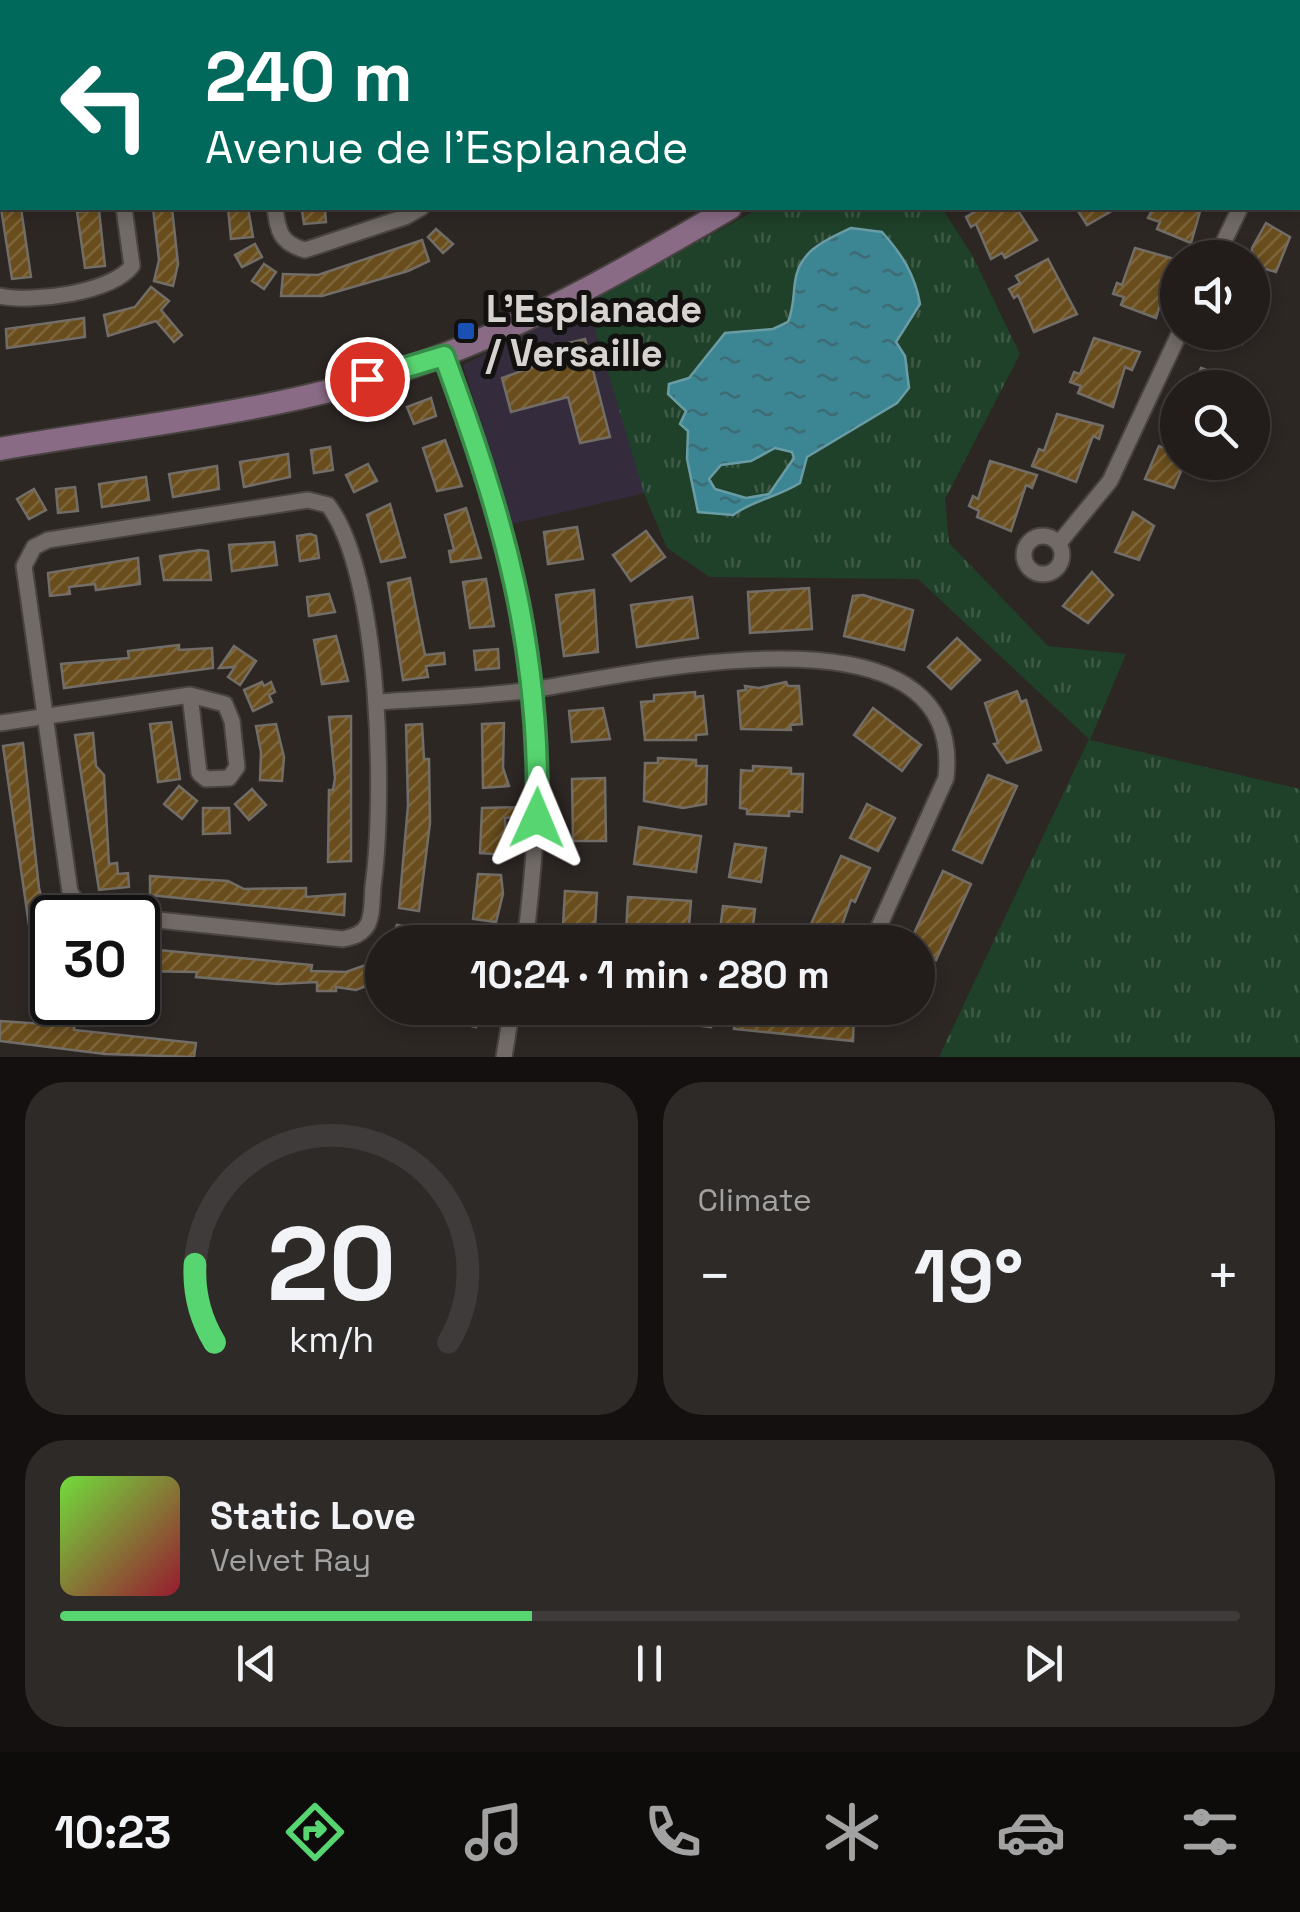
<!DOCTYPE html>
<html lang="en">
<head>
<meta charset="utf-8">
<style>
  body { margin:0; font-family:"Space Grotesk",sans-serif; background:#2e2a28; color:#f1f3f6; height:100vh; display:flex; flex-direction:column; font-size:38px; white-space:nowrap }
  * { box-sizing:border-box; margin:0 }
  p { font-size:32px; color:#a2a2a3 }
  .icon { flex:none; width:55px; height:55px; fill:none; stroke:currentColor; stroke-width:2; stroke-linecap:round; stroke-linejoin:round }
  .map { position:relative; height:1057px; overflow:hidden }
  .drawer { display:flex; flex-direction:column; gap:25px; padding:25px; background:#13100f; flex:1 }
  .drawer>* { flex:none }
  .hud { position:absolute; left:0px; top:0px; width:1300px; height:210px; box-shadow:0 5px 15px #0003,0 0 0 2px #3f3b3a; background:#00695c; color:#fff; overflow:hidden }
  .controls { position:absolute; left:1160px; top:240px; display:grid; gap:20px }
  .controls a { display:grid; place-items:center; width:110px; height:110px; border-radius:50%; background:#221d1b; box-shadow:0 5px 15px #0003,0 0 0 2px #3f3b3a; font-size:50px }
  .speed { position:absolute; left:30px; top:895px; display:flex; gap:20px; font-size:50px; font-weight:700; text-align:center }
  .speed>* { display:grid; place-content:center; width:130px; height:130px; border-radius:50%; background:#221d1b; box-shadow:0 5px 15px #0003,0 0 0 2px #3f3b3a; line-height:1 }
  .speed .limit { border:5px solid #111; border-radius:15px; background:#fff; color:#111 }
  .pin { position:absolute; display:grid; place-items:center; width:85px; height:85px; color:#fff; margin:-42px; border:5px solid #fff; border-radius:50%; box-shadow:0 2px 10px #0007 }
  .me { position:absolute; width:110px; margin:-55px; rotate:1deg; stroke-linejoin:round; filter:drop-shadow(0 0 8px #0008) }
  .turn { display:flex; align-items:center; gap:35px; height:210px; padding:0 40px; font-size:45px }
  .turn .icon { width:130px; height:130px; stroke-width:2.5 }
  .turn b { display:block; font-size:70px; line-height:85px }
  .big { font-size:75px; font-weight:800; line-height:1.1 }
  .drawer .widget { flex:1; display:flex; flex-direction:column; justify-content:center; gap:15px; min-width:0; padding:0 35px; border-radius:40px; background:#2e2a28 }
  .drawer .dial { align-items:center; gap:0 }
  .dial svg { height:260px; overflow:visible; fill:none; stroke:#3f3b3a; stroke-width:7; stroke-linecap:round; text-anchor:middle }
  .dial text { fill:#f1f3f6; stroke:none }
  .song { display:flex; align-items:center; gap:30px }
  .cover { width:120px; height:120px; border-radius:15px; background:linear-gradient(135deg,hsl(100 70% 55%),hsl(350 70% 35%)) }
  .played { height:10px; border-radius:5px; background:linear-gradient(90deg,#57d570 40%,#3f3b3a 40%) }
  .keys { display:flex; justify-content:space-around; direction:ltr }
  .heat { display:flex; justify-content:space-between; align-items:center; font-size:55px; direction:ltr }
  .drawer .tiles { flex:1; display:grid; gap:25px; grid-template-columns:1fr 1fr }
  .widget:last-child { grid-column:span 2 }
  .trip { position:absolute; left:365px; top:925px; width:570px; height:100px; border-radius:50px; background:#221d1b; box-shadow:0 5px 15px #0003,0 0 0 2px #3f3b3a; font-weight:800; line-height:100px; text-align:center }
  .menu { display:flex; height:160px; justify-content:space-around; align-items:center; background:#0e0c0b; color:#a2a2a3 }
  .menu .icon { width:70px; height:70px }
  .menu .on { color:#57d570 }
  .menu b { font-size:45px; color:#f1f3f6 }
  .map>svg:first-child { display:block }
  .commercial { fill:#342c3c }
  .park { fill:url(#park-tufts) }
  .water { fill:url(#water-ripples); stroke:#6a9ca5; stroke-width:2.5; fill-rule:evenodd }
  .building { fill:url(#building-hatch); stroke:#726d67; stroke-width:2.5 }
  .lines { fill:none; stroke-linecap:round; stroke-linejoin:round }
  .street-casing { stroke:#484340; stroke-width:19 }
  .secondary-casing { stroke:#484340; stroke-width:26 }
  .street { stroke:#716a66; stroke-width:15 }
  .secondary { stroke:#896b86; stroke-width:22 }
  .route-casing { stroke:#398a49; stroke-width:25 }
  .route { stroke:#57d570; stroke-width:18 }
  .transit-dot { fill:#1a4fb4; stroke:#13110f; stroke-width:4 }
  .labels { text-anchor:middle; stroke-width:10; stroke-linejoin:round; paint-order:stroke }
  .poi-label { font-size:38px; font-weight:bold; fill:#d7d3d0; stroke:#13110f; text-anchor:start }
</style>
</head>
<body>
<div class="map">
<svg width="1300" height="1057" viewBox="0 0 1300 1057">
  <defs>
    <pattern id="park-tufts" width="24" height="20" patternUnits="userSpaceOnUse" patternTransform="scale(2.5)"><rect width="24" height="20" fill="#1f4029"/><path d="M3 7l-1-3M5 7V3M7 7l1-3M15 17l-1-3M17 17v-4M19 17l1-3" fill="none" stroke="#3f5b47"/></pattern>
    <pattern id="water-ripples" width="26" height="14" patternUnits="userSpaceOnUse" patternTransform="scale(2.5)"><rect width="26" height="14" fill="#3c8592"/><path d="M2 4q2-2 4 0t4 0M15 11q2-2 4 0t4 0" fill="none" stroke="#3d6c75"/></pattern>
    <pattern id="building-hatch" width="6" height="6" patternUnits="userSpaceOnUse" patternTransform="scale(2.5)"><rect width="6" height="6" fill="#694d1c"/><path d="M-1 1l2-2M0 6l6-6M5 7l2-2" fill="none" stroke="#7e663c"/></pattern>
  </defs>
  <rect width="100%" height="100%" fill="#2d2724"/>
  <path class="commercial" d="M587 302 645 493 512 524 463 365Z"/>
  <path class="park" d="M760 208H942L972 255 1020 354 945 499 949 543 1048 646 1126 654 1090 740 1300 789V1057H939L1089 739 918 579 710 577 667 548 644 493 587 302Z"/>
  <path class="water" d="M851 228 882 232C902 254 915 275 920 304L896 342 905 356 909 388 897 403 807 457 800 483C778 497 753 500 733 515L698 512 687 459 688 431 680 424 686 411 668 394 669 384 689 378 725 333 773 329 788 322C794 307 793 297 795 282 799 250 826 240 851 228ZM775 448 792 452 794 458 769 494 746 498 715 489 709 479 721 465 751 461Z"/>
  <g class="building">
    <path d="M1 208H21L31 277 12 279Z"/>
    <path d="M153 208H172L178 264 173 286 154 281 159 260Z"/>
    <path d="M228 208H248L253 237 231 239Z"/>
    <path d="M325 208 326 222 304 224 302 211Z"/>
    <path d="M974 208 1017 209 1037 240 1005 258 1002 253 991 259 976 224 971 227 966 217 976 211Z"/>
    <path d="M1084 208H1117L1087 225 1078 211Z"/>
    <path d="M1153 208H1201L1191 243 1157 229 1160 222 1148 218Z"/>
    <path d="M99 210 105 266 85 268 77 212Z"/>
    <path d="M1266 223 1290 237 1276 272 1252 265V248Z"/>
    <path d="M436 229 453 244 443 253 428 237Z"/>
    <path d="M422 240 429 261 408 271 322 296H281L283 274 318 275Z"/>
    <path d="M255 244 262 257 242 267 235 255Z"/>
    <path d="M1135 248 1178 260V274L1170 271 1156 318 1121 305 1124 297 1113 294 1117 283 1122 285Z"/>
    <path d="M1048 259 1077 314 1034 332 1018 295 1014 298 1009 289 1020 283 1016 276Z"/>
    <path d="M264 264 276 272 264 289 252 281Z"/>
    <path d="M151 287 169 301 161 310 182 335 174 342 156 321 108 336 104 315 135 307Z"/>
    <path d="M84 318 85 337 7 348 6 329Z"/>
    <path d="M1214 332H1247L1242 344Z"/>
    <path d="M1094 338 1140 352 1132 370 1125 367 1113 407 1078 393 1081 386 1070 382 1074 372 1080 374Z"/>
    <path d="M585 339 610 437 580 443 568 397 511 412 502 378 558 358 556 346Z"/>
    <path d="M1201 368 1215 373 1212 378 1234 388H1193Z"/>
    <path d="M431 398 436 416 414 424 407 407Z"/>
    <path d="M1057 414 1103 426 1099 439 1093 436 1076 482 1032 466 1039 449 1044 451Z"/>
    <path d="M445 440 462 486 437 491 423 448Z"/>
    <path d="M1167 440 1178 444V462H1185L1174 488 1145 479 1159 446 1164 448Z"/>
    <path d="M330 447 333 470 314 473 311 450Z"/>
    <path d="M288 454 290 477 244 487 240 462Z"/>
    <path d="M990 461 1037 475 1032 488 1026 485 1011 531 977 517 979 511 969 506 973 496 978 499Z"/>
    <path d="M368 464 377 481 354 492 346 475Z"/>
    <path d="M217 466 219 489 173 497 169 474Z"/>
    <path d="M146 477 149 500 102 507 99 484Z"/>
    <path d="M75 487 78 511 58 513 56 489Z"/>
    <path d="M34 489 46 510 29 519 17 499Z"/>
    <path d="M390 504 405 557 381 562 367 515Z"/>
    <path d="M466 508 481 558 451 562 449 551 454 550 445 515Z"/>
    <path d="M1133 512 1154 526 1139 560 1115 552Z"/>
    <path d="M577 527 583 559 548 564 544 532Z"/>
    <path d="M646 531 665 557 631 581 613 555Z"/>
    <path d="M310 534 316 536 319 558 300 561 297 536Z"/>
    <path d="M274 542 277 565 232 571 229 545Z"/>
    <path d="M200 550 208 551 211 580H164L160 556Z"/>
    <path d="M138 558 140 584 96 590 95 584 69 587 70 594 50 596 48 573Z"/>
    <path d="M1092 572 1113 595 1088 623 1063 606Z"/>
    <path d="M410 578 425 655 444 653 445 664 426 666 428 677 403 680 388 583Z"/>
    <path d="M486 579 494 626 470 628 463 582Z"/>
    <path d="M809 588 812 629 750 633 748 592Z"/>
    <path d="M594 590 598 652 564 656 556 595Z"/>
    <path d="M329 594 335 612 309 616 307 597Z"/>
    <path d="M863 595 913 610 904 650 844 636 853 596Z"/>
    <path d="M692 597 698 638 637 647 631 605Z"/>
    <path d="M336 636 348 681 322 684 314 640Z"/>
    <path d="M957 638 980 660 951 689 928 667Z"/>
    <path d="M179 645V650L212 648 213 668 64 688 61 664 129 658 128 651Z"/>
    <path d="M234 646 256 661 240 685 228 677 235 667 219 668Z"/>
    <path d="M498 649 499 668 476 670 474 651Z"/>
    <path d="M262 682 264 686 271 682 275 692 269 695 272 702 253 711 244 690Z"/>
    <path d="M786 682 788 686H799L802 724 790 725 791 730 741 729 738 691 746 690 745 686 759 688Z"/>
    <path d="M1017 691 1021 702 1026 700 1041 750 1007 763 994 744 998 743 985 703Z"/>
    <path d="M695 692V697L703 696 707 734 696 735V740H645L641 702 654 701V695Z"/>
    <path d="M603 708 610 739 572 742 569 711Z"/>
    <path d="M873 708 921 745 902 771 854 735Z"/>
    <path d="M351 716V861L328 862 329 790H333L335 778 329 717Z"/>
    <path d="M171 722 180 779 158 782 150 724Z"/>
    <path d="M504 723 503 768 509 786 483 788 482 724Z"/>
    <path d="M276 724 284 757 282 781 260 780 261 752 256 726Z"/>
    <path d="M422 724 424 759H429L430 823 419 911 399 908 408 805 406 725Z"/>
    <path d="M93 733 96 766 104 775 109 864 117 863 118 874 128 873 129 887 99 890 75 735Z"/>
    <path d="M23 743 39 888 48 920 29 925 3 746Z"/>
    <path d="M658 758 696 760V766H707L706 804 683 808 644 801 645 763H658Z"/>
    <path d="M753 766 791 768V774H803L802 812 789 811V816L747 814V809L740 808 741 770 753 771Z"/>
    <path d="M988 775 1017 786 982 863 953 850Z"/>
    <path d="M605 778 606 841H573L572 779Z"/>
    <path d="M179 786 197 801 182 819 164 804Z"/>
    <path d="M252 789 266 805 249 820 235 804Z"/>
    <path d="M867 804 895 818 878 851 850 838Z"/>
    <path d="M525 807V816L505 818 506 855 480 853 482 808Z"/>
    <path d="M203 808H229L230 833 203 834Z"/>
    <path d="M639 827 701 836 696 872 634 864Z"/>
    <path d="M735 844 766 848 761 882 729 877Z"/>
    <path d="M841 856 870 868 855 902 851 900 836 942 804 940Z"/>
    <path d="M943 871 971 884 936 960 918 952V942H910Z"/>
    <path d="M478 874 501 875 503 894 496 922 473 919Z"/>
    <path d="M150 876 228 881 244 889 306 888V897L345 894 344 915 150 895Z"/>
    <path d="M565 891 597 893 595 927 563 925Z"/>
    <path d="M628 897 691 901 688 938 626 933Z"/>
    <path d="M723 906 755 909 751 942 719 938Z"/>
    <path d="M397 925 416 928 415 942H389Z"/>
    <path d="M148 949 312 965 311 971 346 972 374 962 379 975 372 978 374 983 356 990 336 987V991H317V982L278 984 196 977 197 972 138 971V961H148Z"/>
    <path d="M60 1002 76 1004 74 1030 196 1043 194 1057 105 1054 0 1041V1021L58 1025Z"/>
    <path d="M456 1008H480L476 1027 453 1022Z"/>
    <path d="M594 1008H645L643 1026 630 1025 631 1019 593 1015Z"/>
    <path d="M667 1008H713L711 1027 666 1022Z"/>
    <path d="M736 1008H768L813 1016H854L853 1041 734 1029Z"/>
  </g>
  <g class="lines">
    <defs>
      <g id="street">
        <path d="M86 0 89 2"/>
        <path d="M246 0V2"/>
        <path d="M396 0V2"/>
        <path d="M546 0V2"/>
        <path d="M1202 0 1203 2"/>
        <path d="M798 2 801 0"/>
        <path d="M1298 70 1300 67"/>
        <path d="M275 208C278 231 280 243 305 250L405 217 421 208"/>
        <path d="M1216 258 1240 208"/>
        <path d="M0 296C33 303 111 293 132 266L124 208"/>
        <path d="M444 356C477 446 512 536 527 632 543 736 538 839 525 942"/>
        <circle cx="1043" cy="555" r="19"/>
        <path d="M1059 543 1110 481 1180 332"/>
        <path d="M378 702C429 698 480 697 531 690 629 676 967 592 946 778L872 942"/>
        <path d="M0 723 190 695 225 704 232 721 237 767 229 778 206 779 199 773 190 695"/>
        <path d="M131 918C106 915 83 916 70 892L24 566 34 547 48 540 308 500 328 505C381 574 385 800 373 886 372 897 373 914 368 924 363 934 353 937 343 939L138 918"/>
        <path d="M504 1057 512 1008"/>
      </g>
      <g id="secondary">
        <path d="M1072 2 1077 0"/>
        <path d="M0 449C148 423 305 410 446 354 546 315 638 262 730 208"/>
      </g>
    </defs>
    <use href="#street" class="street-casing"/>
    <use href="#secondary" class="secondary-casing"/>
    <use href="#street" class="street"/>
    <use href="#secondary" class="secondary"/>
  </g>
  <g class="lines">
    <defs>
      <path id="route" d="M367 379 444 356C503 517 541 644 537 818"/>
    </defs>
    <use href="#route" class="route-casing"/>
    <use href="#route" class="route"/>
  </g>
  <rect class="transit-dot" x="456" y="321" width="20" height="20" rx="5"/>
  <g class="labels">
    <g class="poi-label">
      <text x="486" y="322">L'Esplanade<tspan x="486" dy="44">/ Versaille</tspan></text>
    </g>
  </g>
</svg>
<div class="controls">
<a><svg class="icon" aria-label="sound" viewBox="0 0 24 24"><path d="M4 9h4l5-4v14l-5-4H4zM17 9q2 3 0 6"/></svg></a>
<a><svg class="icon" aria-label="search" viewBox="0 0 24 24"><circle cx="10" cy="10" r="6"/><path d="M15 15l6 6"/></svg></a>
</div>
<div class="speed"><div class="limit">30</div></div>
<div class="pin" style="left:367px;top:379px;background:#d93025"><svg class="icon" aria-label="arrive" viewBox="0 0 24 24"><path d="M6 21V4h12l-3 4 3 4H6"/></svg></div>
<svg class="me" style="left:537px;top:818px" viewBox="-20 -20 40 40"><path d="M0-17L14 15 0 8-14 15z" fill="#57d570" stroke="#fff" stroke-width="4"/></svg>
<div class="trip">10:24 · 1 min · 280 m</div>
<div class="hud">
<div class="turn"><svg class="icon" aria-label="left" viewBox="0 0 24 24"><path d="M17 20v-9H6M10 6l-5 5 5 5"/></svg><div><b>240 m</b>Avenue de l'Esplanade</div></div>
</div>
</div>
<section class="drawer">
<div class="tiles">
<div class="widget dial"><svg viewBox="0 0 100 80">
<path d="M14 69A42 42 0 1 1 86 69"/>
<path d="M14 69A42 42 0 0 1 8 45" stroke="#57d570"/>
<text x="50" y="56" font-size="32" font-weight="700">20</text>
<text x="50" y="72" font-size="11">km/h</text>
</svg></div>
<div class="widget"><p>Climate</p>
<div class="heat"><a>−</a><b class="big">19°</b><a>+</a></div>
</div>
<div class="widget">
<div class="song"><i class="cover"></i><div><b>Static Love</b><p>Velvet Ray</p></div></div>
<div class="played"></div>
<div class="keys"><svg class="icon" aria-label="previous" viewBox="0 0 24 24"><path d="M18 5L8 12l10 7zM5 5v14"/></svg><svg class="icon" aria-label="pause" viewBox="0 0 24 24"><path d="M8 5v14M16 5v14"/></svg><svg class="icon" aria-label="next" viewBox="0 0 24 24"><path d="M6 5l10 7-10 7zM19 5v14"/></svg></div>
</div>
</div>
</section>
<nav class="menu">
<b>10:23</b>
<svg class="icon on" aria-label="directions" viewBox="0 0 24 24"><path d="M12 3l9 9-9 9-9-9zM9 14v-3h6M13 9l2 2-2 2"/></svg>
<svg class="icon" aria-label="music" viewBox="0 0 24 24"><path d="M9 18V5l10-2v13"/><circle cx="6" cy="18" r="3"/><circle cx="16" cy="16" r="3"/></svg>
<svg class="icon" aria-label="phone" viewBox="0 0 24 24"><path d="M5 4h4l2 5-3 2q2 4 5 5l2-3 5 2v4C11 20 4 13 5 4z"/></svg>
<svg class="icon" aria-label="climate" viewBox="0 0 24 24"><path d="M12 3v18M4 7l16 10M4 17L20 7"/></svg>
<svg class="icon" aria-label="car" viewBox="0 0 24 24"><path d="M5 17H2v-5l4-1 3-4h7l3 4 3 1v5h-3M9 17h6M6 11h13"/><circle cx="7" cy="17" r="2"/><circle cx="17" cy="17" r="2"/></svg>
<svg class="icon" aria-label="filters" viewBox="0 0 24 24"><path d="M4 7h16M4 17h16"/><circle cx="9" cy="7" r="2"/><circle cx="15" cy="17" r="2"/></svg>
</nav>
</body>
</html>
